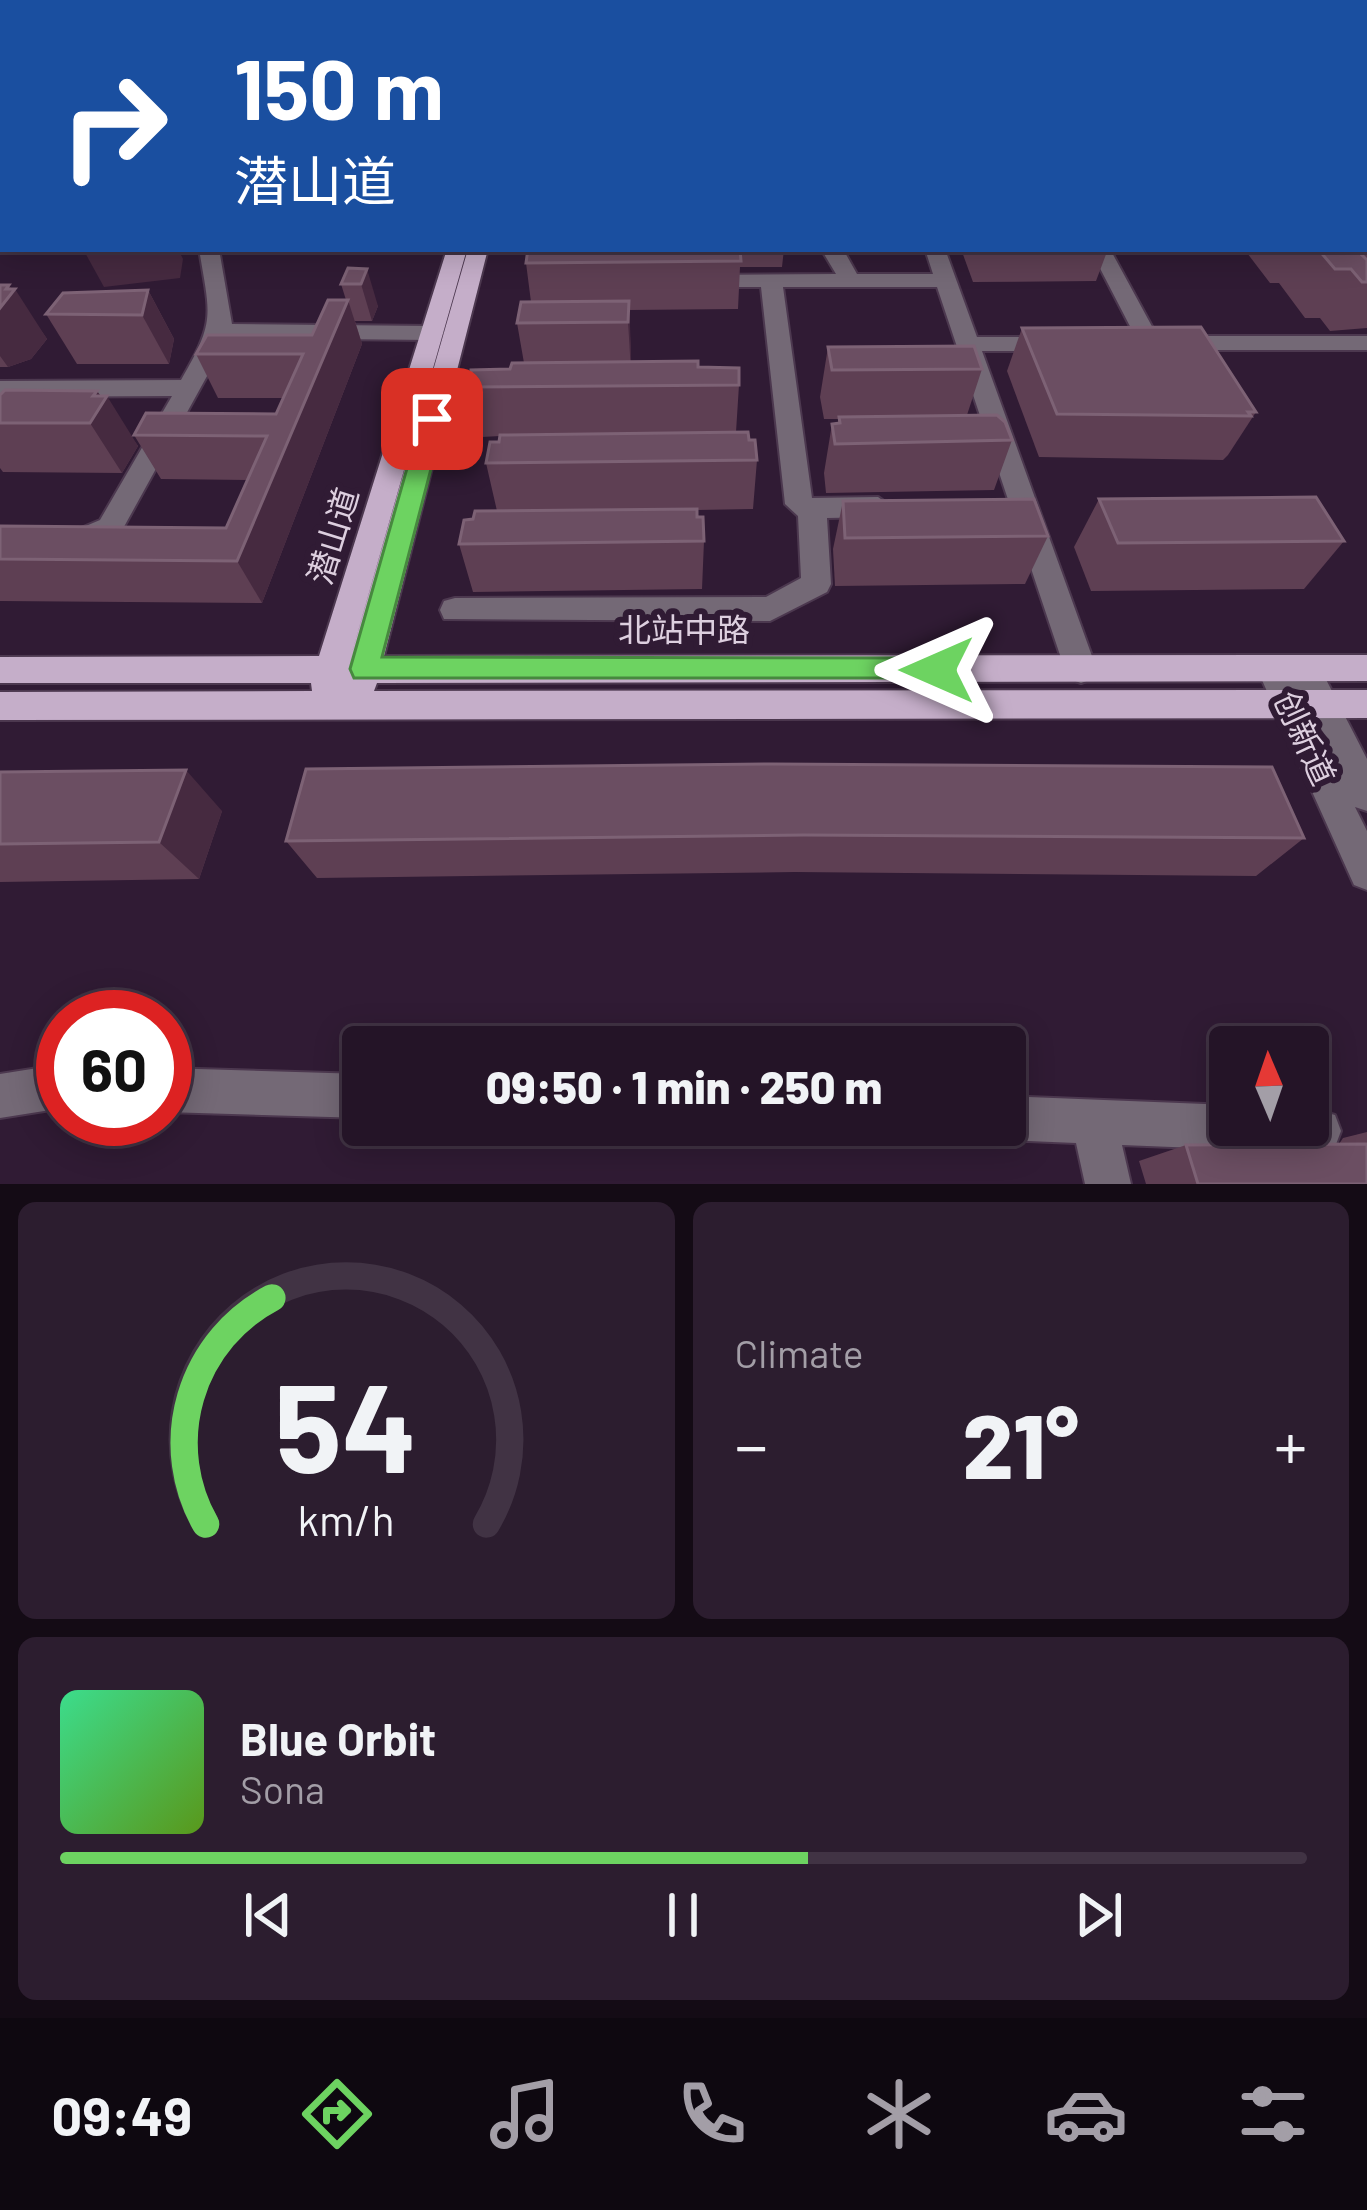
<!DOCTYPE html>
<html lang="en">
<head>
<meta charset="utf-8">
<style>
  body { margin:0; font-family:Barlow,"Noto Sans SC",sans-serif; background:#2c1d2f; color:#f1f3f6; height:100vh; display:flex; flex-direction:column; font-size:45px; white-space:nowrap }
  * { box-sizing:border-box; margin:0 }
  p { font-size:39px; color:#a39ea7 }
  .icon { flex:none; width:66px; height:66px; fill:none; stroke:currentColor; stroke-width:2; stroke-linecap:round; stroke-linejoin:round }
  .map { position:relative; height:1184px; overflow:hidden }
  .sheet { display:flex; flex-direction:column; gap:18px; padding:18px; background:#140b15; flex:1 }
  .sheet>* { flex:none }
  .guide { position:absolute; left:0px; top:0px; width:1368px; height:252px; box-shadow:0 6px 30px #0003,0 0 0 3px #413344; background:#1a4fa0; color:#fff; overflow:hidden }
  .needle { width:78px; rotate:358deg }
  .tools { position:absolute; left:1209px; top:1026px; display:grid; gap:24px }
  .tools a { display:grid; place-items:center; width:120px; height:120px; border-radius:12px; background:#241427; box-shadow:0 6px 30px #0003,0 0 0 3px #413344; font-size:60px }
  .speed { position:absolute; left:36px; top:990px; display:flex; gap:24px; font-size:60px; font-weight:700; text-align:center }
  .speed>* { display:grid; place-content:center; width:156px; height:156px; border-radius:50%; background:#241427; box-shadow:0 6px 30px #0003,0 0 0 3px #413344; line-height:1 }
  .speed .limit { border:18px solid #d22; background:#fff; color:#111 }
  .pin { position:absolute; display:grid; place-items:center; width:102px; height:102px; color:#fff; margin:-51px; border-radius:24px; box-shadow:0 6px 18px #0006 }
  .me { position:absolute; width:132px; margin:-66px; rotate:270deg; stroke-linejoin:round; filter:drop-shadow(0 0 9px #0008) }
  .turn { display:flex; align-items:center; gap:42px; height:252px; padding:0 36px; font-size:54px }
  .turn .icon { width:156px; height:156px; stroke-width:2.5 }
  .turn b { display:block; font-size:84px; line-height:102px }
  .big { font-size:90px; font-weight:800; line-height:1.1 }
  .sheet .card { flex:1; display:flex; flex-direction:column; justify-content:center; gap:18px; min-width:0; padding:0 42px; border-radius:18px; background:#2c1d2f }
  .sheet .dial { align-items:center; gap:0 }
  .dial svg { height:312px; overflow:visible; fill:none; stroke:#413344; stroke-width:7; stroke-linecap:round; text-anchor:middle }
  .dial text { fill:#f1f3f6; stroke:none }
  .song { display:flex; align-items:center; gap:36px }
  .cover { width:144px; height:144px; border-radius:18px; background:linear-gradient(135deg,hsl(150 70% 55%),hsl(90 70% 35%)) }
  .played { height:12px; border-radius:6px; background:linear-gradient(90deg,#6dd361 60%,#413344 60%) }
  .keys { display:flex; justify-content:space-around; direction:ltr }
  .heat { display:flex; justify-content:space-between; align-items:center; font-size:66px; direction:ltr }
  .sheet .tiles { flex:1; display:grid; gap:18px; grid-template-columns:1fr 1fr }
  .card:last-child { grid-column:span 2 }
  .trip { position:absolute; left:342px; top:1026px; width:684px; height:120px; border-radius:12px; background:#241427; box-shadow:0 6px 30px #0003,0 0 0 3px #413344; font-weight:800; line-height:120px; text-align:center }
  .tabs { display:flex; height:192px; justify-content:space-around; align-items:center; background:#0e0810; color:#a39ea7 }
  .tabs .icon { width:84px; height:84px }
  .tabs .active { color:#6dd361 }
  .tabs b { font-size:54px; color:#f1f3f6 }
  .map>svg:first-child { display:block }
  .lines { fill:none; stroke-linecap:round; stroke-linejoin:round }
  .minor-casing { stroke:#4c384f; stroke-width:4 }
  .major-casing { stroke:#4c384f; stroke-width:4 }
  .minor { fill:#746976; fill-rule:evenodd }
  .major { fill:#c5aec9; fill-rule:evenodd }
  .wall { fill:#5e3f53 }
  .shaded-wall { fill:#462a40 }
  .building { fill:#6b4e62; stroke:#7d6275; stroke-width:3 }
  .route { fill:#6dd361; stroke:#47893f; stroke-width:3 }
  .labels { text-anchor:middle; stroke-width:12; stroke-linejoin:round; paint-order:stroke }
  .street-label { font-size:33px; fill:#ddcfdf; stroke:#301b34 }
</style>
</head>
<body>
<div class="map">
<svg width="1367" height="1184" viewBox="0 0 1367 1184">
  <rect width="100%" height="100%" fill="#301b34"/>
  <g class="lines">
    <defs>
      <g id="minor">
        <path d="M459 0H535L537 3H461Z"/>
        <rect x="695" y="0" width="14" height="3"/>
        <rect x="0" y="176" width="3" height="12"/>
        <path d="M199 249H219L232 324 432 326 444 333 432 340 228 338 120 534 77 553 0 552V530L74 531 100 520 172 396 0 397V381L181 380C216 320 210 316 199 249Z"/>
        <path d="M821 249H843L857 274H933L925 249H945L977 337H1058L1070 344 1058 351H982L1097 670 1092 679 1081 683 1070 679 1065 670 937 287H783L812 498 878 497 892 507 878 517 827 518 831 584 827 592 770 621 444 619 440 610 444 601 455 598 766 597 801 578 798 516 785 504 761 287H700L689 281 700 275 836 274Z"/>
        <path d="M1090 249H1110L1161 343 1172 336H1367V350H1172L1162 346 1169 358 1165 363H1149Z"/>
        <path d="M1273 656 1284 660 1289 669 1294 660 1305 656 1316 660 1367 759V811L1355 807 1367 831V890L1354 885 1257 669 1262 660Z"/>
        <path d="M63 1064V1108L0 1118V1074Z"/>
        <path d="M165 1068 363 1074V1118L165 1112Z"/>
        <path d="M1005 1096 1230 1105V1125H1308V1108L1335 1115 1341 1131 1335 1147 1319 1153 1122 1145 1131 1184H1085L1076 1143 1005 1140 989 1134 986 1125H1005Z"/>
      </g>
      <path id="major" d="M447 249H467L351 656 468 249H488L384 656 1367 655V681L377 683 374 691 1367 690V718L0 720V692L312 691 311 683H0V657L319 656Z"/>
    </defs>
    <use href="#minor" class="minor-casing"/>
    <use href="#major" class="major-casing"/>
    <use href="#minor" class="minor"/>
    <use href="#major" class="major"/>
  </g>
  <g class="wall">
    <path d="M0 0H126L127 3H3V159H0Z"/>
    <path d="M1028 0H1142L1141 3H1030Z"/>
    <path d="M1248 0H1367V328L1330 331 1320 318H1305L1279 283H1270L1244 249H1365V3H1252Z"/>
    <path d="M528 249H784L782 267H740L738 309 629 310 631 362 698 367 739 385 736 432 749 440 757 460 753 509 697 510 704 541 702 589 473 592 459 544 473 519 497 511 486 463 499 442 500 436 482 437 471 387 524 363 517 323 531 302 526 263Z"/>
    <path d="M961 249H1108L1096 281 973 282Z"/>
    <path d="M348 268 378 306 372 321H355L362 344 262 603 0 601V526L226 528 247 480 161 479 134 435 276 414 284 398H218L196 354 312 335 346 300 341 284Z"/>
    <path d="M0 285 12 289 47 339 31 359 8 367H0Z"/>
    <path d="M148 290 174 339 169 364H77L46 314Z"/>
    <path d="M1022 328 1256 412 1228 455 1223 460 1039 457 1007 371Z"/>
    <path d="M828 347 982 369 967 415 1012 440 994 490 826 493 824 473 832 424 838 423V419H824L820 397Z"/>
    <path d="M97 391 138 446 122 473 3 472 0 468V395Z"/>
    <path d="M1099 499 1344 541 1304 589 1091 591 1074 547Z"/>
    <path d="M843 501 1048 536 1025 584 835 586 833 549Z"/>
    <path d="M772 764 1304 838 1256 876 795 872 317 878 286 841Z"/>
    <path d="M0 772 222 811 199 879 0 882Z"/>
    <path d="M1367 1132V1184H1146L1139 1161 1186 1145 1339 1144 1343 1138Z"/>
  </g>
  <g class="shaded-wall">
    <path d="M88 0H126L127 3H85Z"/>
    <path d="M288 0H307L305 3H286Z"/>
    <path d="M83 249H178L183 259 180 278 104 287Z"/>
    <path d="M367 269 378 306 372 321 361 284Z"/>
    <path d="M9 285 14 292 15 289 47 339 31 359 8 367 0 356V308L6 289Z"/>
    <path d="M148 290 174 339 169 364 142 315Z"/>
    <path d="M348 300 362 344 262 603 237 561Z"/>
    <path d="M629 301 631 350V371L628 322Z"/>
    <path d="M97 391 104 401 107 396 138 446 122 473 90 423 93 396Z"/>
    <path d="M186 770 222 811 199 879 159 842Z"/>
  </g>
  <g class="building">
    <path d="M0 0H88L85 3H3V21H0Z"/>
    <path d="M258 0H288L286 3H256Z"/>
    <path d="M366 0H432L431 3H365Z"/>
    <path d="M1303 0H1367V59L1365 57V3H1307Z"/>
    <path d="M3 44V119H0V46Z"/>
    <path d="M1365 124H1367V210L1365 209Z"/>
    <path d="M528 249H740L741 261 526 263Z"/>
    <path d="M1318 249H1356L1367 260V282H1362L1351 269H1335Z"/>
    <path d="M348 268 367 269 361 284H341Z"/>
    <path d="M0 285H9L6 289H15L0 308Z"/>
    <path d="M148 290 142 315 46 314 63 293Z"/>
    <path d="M328 300H348L237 561 0 559V526L226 528 267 436 134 435 146 413 276 414 303 354H196L207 335H312Z"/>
    <path d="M629 301 628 322 517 323 521 302Z"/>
    <path d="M1201 327 1256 412H1248L1251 416 1057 414 1022 328Z"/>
    <path d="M974 346 982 369 832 370 828 347Z"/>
    <path d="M698 361V367L739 368V385L471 387V370L510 369 512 363Z"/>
    <path d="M5 390 97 391 93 396H107L90 423H0V395Z"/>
    <path d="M997 415 1005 422 1012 440 835 444 832 424 840 423 839 417Z"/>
    <path d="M748 432 749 440H755L757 460 486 463 490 442H499L500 435Z"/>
    <path d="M1316 497 1344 541 1118 543 1099 499Z"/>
    <path d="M1034 499 1048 536 845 538 843 501Z"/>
    <path d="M697 509V517H703L704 541 459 544 464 520 473 519 475 511Z"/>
    <path d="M772 764 1272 767 1304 838 804 835 286 841 306 769Z"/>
    <path d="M186 770 159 842 0 844V772Z"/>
    <path d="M1367 1144V1184H1198L1186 1145Z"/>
  </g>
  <path class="route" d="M432 411 444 419 382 657 937 658 948 661 952 670 948 678H354L350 669 421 419Z"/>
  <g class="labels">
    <g class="street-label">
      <text transform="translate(333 536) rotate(-73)" y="12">潜山道</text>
      <text x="684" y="642">北站中路</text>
      <text transform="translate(1305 738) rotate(65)" y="12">创新道</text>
    </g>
  </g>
</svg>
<div class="tools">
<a><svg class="needle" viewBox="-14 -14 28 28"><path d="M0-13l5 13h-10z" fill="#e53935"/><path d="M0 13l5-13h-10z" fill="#a39ea7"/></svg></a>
</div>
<div class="speed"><div class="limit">60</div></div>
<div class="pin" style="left:432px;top:419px;background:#d93025"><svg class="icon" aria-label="arrive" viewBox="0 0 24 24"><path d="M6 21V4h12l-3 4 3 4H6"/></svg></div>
<svg class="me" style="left:937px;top:670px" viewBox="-20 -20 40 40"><path d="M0-17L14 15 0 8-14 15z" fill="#6dd361" stroke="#fff" stroke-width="4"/></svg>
<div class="trip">09:50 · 1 min · 250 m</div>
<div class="guide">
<div class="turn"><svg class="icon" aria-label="right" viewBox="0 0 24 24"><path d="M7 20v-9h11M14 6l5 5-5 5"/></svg><div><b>150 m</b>潜山道</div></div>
</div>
</div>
<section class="sheet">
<div class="tiles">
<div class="card dial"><svg viewBox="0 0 100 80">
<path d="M14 69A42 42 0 1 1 86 69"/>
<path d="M14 69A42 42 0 0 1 31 11" stroke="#6dd361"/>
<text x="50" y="56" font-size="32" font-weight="700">54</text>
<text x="50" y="72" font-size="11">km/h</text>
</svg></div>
<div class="card"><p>Climate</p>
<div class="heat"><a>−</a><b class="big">21°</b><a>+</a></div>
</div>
<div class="card">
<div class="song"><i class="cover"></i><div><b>Blue Orbit</b><p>Sona</p></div></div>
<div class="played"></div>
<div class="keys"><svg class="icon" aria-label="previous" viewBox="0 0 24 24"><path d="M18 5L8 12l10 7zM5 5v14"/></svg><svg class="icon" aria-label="pause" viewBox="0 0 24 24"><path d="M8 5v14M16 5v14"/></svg><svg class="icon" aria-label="next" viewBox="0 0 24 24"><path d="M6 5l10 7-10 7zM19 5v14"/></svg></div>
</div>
</div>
</section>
<nav class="tabs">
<b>09:49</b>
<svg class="icon active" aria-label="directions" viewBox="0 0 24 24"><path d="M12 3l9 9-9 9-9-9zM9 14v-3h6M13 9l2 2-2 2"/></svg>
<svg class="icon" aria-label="music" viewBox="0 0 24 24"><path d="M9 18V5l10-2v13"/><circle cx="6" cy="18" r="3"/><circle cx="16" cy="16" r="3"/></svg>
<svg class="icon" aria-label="phone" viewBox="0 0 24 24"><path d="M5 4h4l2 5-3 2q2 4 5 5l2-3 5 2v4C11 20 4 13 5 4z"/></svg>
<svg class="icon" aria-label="climate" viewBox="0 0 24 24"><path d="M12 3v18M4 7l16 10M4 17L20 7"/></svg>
<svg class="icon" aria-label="car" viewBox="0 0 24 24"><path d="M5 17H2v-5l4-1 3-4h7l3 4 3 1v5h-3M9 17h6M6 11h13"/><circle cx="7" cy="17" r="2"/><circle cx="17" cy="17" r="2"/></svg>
<svg class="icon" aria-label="filters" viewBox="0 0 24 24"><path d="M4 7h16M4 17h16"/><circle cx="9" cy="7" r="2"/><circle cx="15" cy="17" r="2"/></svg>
</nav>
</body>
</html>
